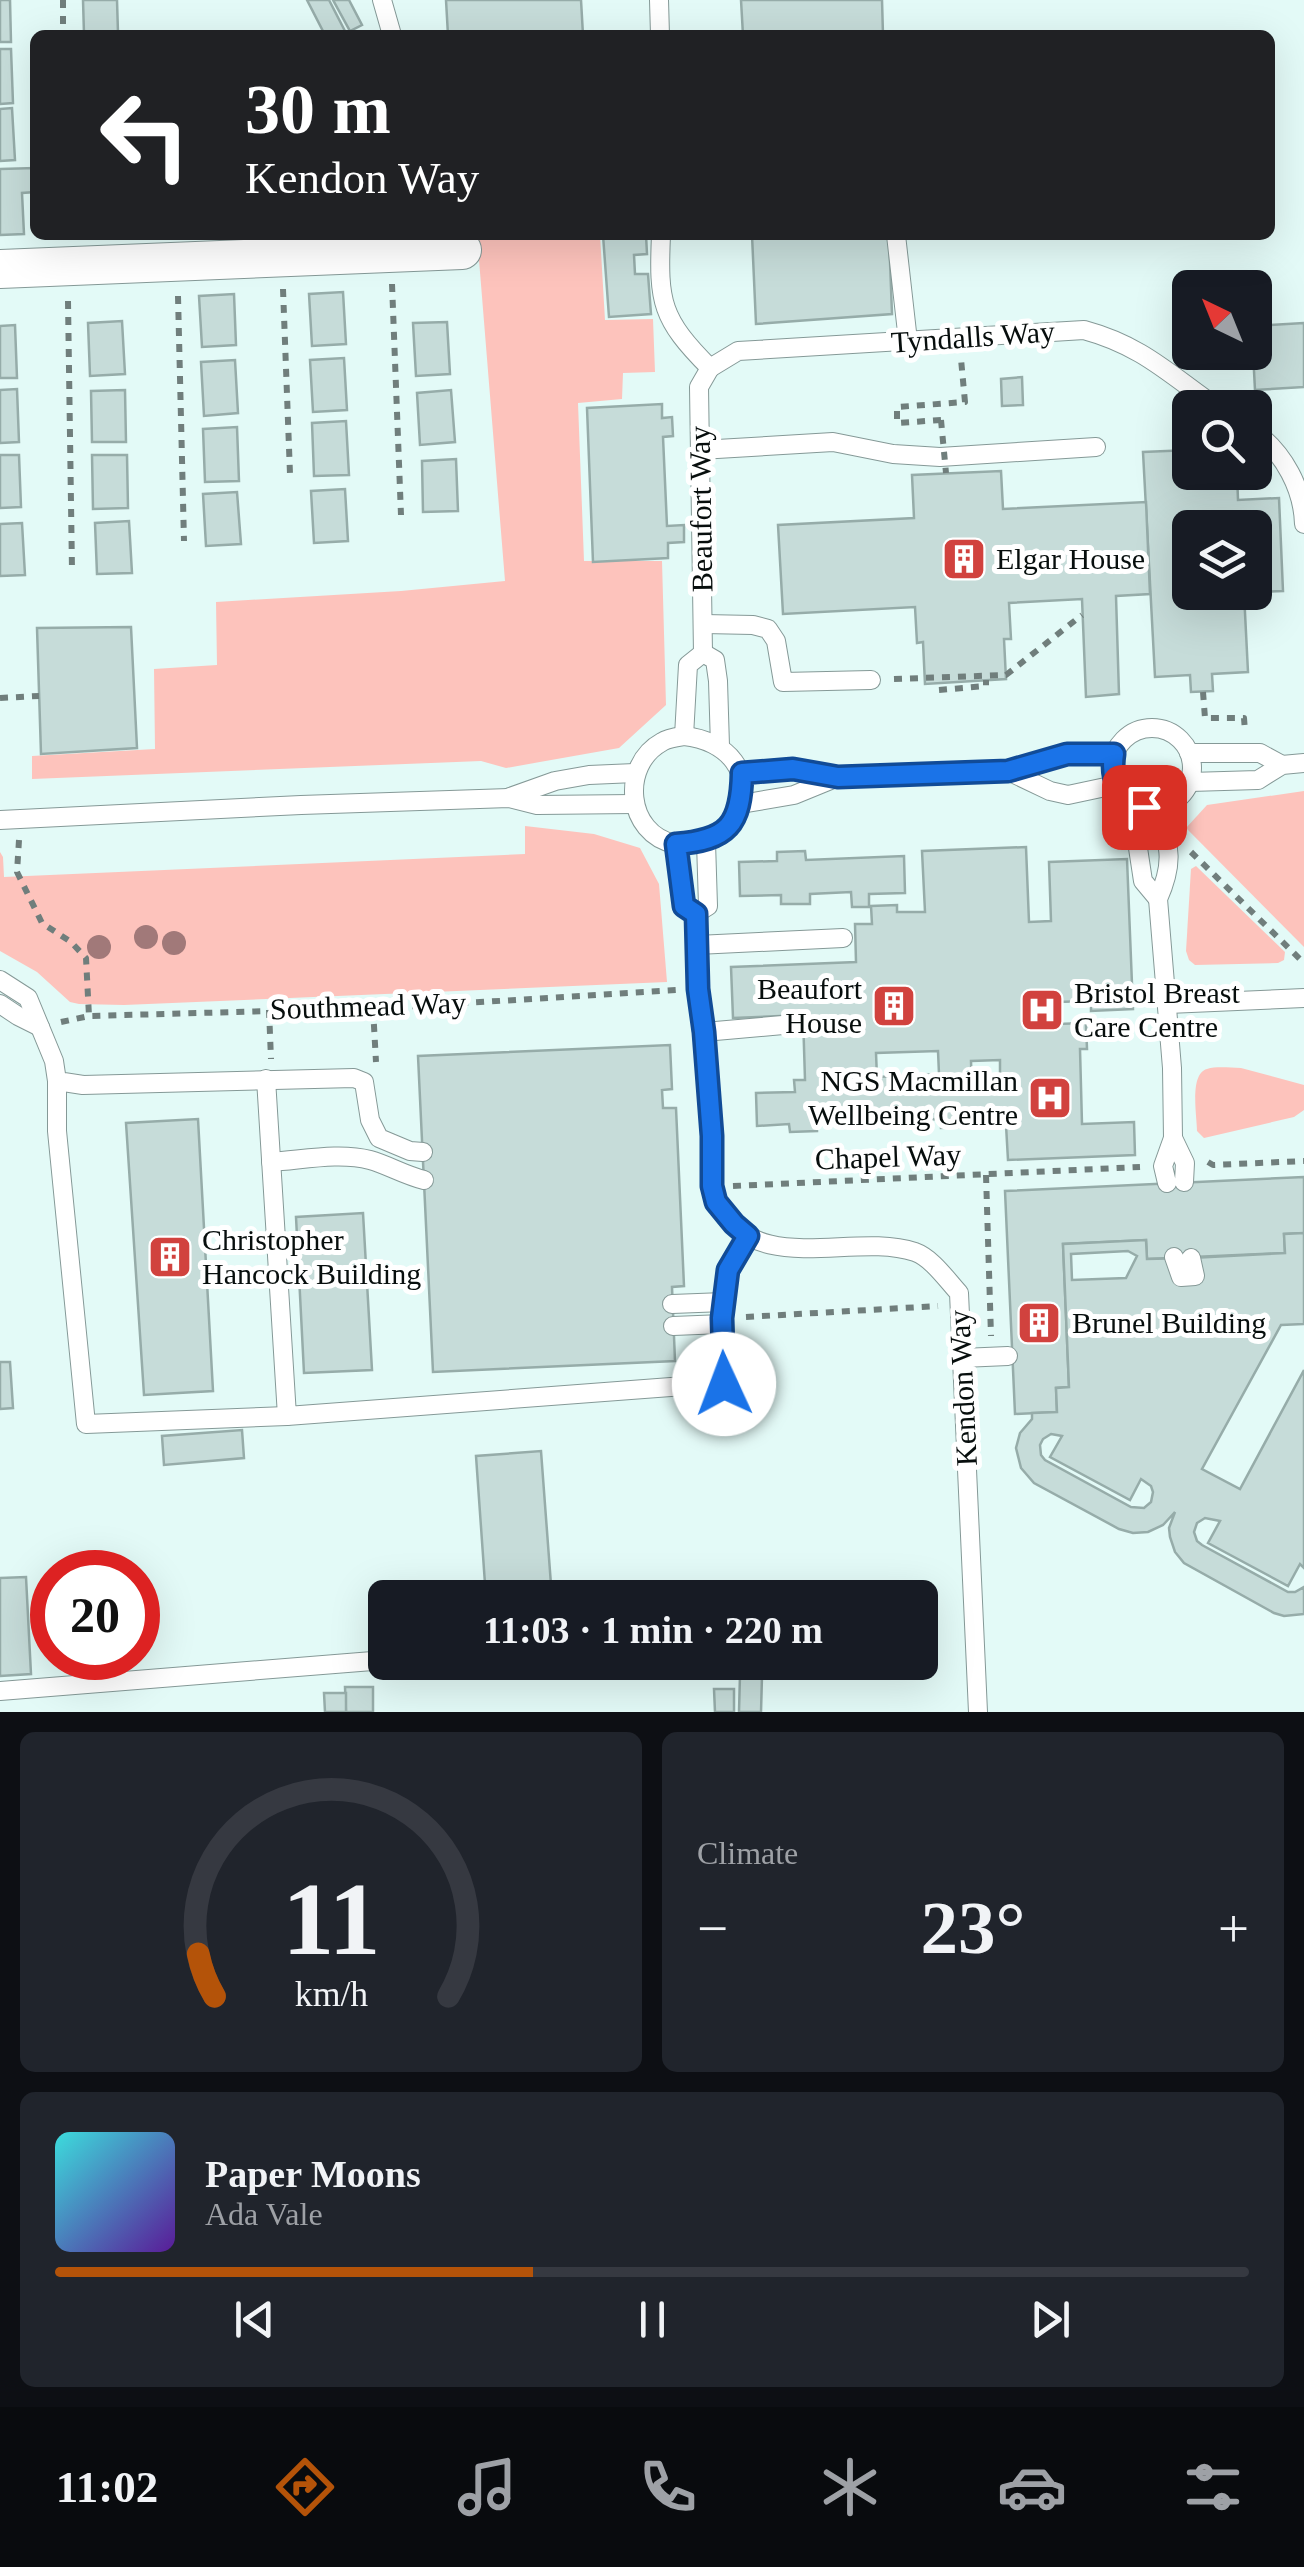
<!DOCTYPE html>
<html lang="en">
<head>
<meta charset="utf-8">
<style>
  body { margin:0; font-family:Georgia,serif; background:#20242c; color:#f1f3f6; height:100vh; display:flex; flex-direction:column; font-size:38px; white-space:nowrap }
  * { box-sizing:border-box; margin:0 }
  p { font-size:32px; color:#9ea1a6 }
  .icon { flex:none; width:55px; height:55px; fill:none; stroke:currentColor; stroke-width:2; stroke-linecap:round; stroke-linejoin:round }
  .map { position:relative; height:1712px; overflow:hidden }
  .side { display:flex; flex-direction:column; gap:20px; padding:20px; background:#0d0f14; flex:1 }
  .side>* { flex:none }
  .hud { position:absolute; left:30px; top:30px; width:1245px; height:210px; border-radius:15px; box-shadow:0 10px 40px #0002; background:#202124; color:#fff; overflow:hidden }
  .needle { width:65px; rotate:317deg }
  .tools { position:absolute; left:1172px; top:270px; display:grid; gap:20px }
  .tools a { display:grid; place-items:center; width:100px; height:100px; border-radius:15px; background:#171b24; box-shadow:0 10px 40px #0002; font-size:50px }
  .speed { position:absolute; left:30px; top:1550px; display:flex; gap:20px; font-size:50px; font-weight:700; text-align:center }
  .speed>* { display:grid; place-content:center; width:130px; height:130px; border-radius:50%; background:#171b24; box-shadow:0 10px 40px #0002; line-height:1 }
  .speed .limit { border:15px solid #d22; background:#fff; color:#111 }
  .pin { position:absolute; display:grid; place-items:center; width:85px; height:85px; color:#fff; margin:-42px; border-radius:20px; box-shadow:0 5px 15px #0006 }
  .me { position:absolute; width:110px; margin:-55px; rotate:358deg; stroke-linejoin:round; filter:drop-shadow(0 0 8px #0008) }
  .turn { display:flex; align-items:center; gap:35px; height:210px; padding:0 50px; font-size:45px }
  .turn .icon { width:130px; height:130px; stroke-width:2.5 }
  .turn b { display:block; font-size:70px; line-height:85px }
  .big { font-size:75px; font-weight:700; line-height:1.1 }
  .side .card { flex:1; display:flex; flex-direction:column; justify-content:center; gap:15px; min-width:0; padding:0 35px; border-radius:15px; background:#20242c }
  .side .dial { align-items:center; gap:0 }
  .dial svg { height:260px; overflow:visible; fill:none; stroke:#363941; stroke-width:7; stroke-linecap:round; text-anchor:middle }
  .dial text { fill:#f1f3f6; stroke:none }
  .song { display:flex; align-items:center; gap:30px }
  .cover { width:120px; height:120px; border-radius:15px; background:linear-gradient(135deg,hsl(180 70% 55%),hsl(270 70% 35%)) }
  .played { height:10px; border-radius:5px; background:linear-gradient(90deg,#b45309 40%,#363941 40%) }
  .keys { display:flex; justify-content:space-around; direction:ltr }
  .heat { display:flex; justify-content:space-between; align-items:center; font-size:55px; direction:ltr }
  .side .tiles { flex:1; display:grid; gap:20px; grid-template-columns:1fr 1fr }
  .card:last-child { grid-column:span 2 }
  .trip { position:absolute; left:368px; top:1580px; width:570px; height:100px; border-radius:15px; background:#171b24; box-shadow:0 10px 40px #0002; font-weight:700; line-height:100px; text-align:center }
  .tab-bar { display:flex; height:160px; justify-content:space-around; align-items:center; background:#090b0e; color:#9ea1a6 }
  .tab-bar .icon { width:70px; height:70px }
  .tab-bar .active { color:#b45309 }
  .tab-bar b { font-size:45px; color:#f1f3f6 }
  .map>svg:first-child { display:block }
  .green { fill:#fdc3bc }
  .building { fill:#c6dcd9; stroke:#96aca9; stroke-width:2.5; fill-rule:evenodd }
  .lines { fill:none; stroke-linecap:round; stroke-linejoin:round }
  .service-casing { stroke:#859997; stroke-width:20 }
  .minor-casing { stroke:#859997; stroke-width:40 }
  .path { stroke:#707e7c; stroke-width:6; stroke-dasharray:8 8; stroke-linecap:butt }
  .service { stroke:#fff; stroke-width:18 }
  .minor { stroke:#fff; stroke-width:38 }
  .path-bridge { stroke:#707e7c; stroke-width:6; stroke-dasharray:8 8; stroke-linecap:butt }
  .tree { fill:#a17979 }
  .route-casing { stroke:#114b97; stroke-width:25 }
  .route { stroke:#1a73e8; stroke-width:18 }
  .labels { text-anchor:middle; stroke-width:10; stroke-linejoin:round; paint-order:stroke }
  .street-label { font-size:30px; fill:#070e0d; stroke:#fff }
  .poi-label { font-size:30px; fill:#070e0d; stroke:#fff; text-anchor:start }
</style>
</head>
<body>
<div class="map">
<svg width="1304" height="1712" viewBox="0 0 1304 1712">
  <rect width="100%" height="100%" fill="#e3faf7"/>
  <g class="green">
    <path d="M477 235H600L605 320 653 319 655 372 623 373 622 399 578 403 584 561H662L666 705 619 748 506 768 481 761 32 779V756L155 749 154 669 217 665 216 602 401 591 505 581Z"/>
    <path d="M1304 791V947L1186 828 1207 805Z"/>
    <path d="M525 826 594 834 640 848 659 884 667 982 124 1005 79 1004 70 1002 37 972 0 951V852L3 857 4 877 525 854Z"/>
    <path d="M1196 866 1285 952 1284 960 1278 963 1195 965 1189 960 1186 951 1191 869Z"/>
    <path d="M1241 1068 1304 1085V1110L1294 1117 1204 1138 1197 1131C1197 1116 1189 1074 1207 1069 1217 1066 1230 1068 1241 1068Z"/>
  </g>
  <g class="building">
    <path d="M0 0H10L11 42H0Z"/>
    <path d="M83 0H117L118 33 84 34Z"/>
    <path d="M307 0H329L346 33 341 35H325Z"/>
    <path d="M333 0H349L362 25 350 31Z"/>
    <path d="M446 0H581L583 35H448Z"/>
    <path d="M741 0H882L883 35H743Z"/>
    <path d="M0 49H11L13 103 0 104Z"/>
    <path d="M12 108 15 160 0 161V109Z"/>
    <path d="M35 168V192L22 193 24 234 0 235V169Z"/>
    <path d="M603 235H646L647 254 634 255 635 274H648L651 314 609 317Z"/>
    <path d="M752 235H889L892 314 756 324Z"/>
    <path d="M343 292 346 344 312 346 309 294Z"/>
    <path d="M234 294 236 345 202 347 199 296Z"/>
    <path d="M122 321 125 374 90 376 88 323Z"/>
    <path d="M447 322 450 374 416 376 413 323Z"/>
    <path d="M1304 323V387L1255 390 1253 352H1255V326Z"/>
    <path d="M15 325 17 378H0V326Z"/>
    <path d="M344 358 347 410 313 412 310 360Z"/>
    <path d="M235 360 238 413 204 416 201 362Z"/>
    <path d="M1022 377 1023 405 1002 406 1001 379Z"/>
    <path d="M17 389 19 442 0 443V390Z"/>
    <path d="M125 390 126 442H92L91 391Z"/>
    <path d="M451 390 455 442 420 445 417 393Z"/>
    <path d="M662 404V418L672 417 673 436 663 437 667 526 684 525V542L668 543V558L593 562 587 408Z"/>
    <path d="M346 421 349 475 314 476 312 423Z"/>
    <path d="M237 427 239 481 205 482 203 429Z"/>
    <path d="M1190 450V472H1237L1238 500 1279 498 1283 591 1255 592V528H1190V592H1251L1244 593 1248 672 1212 674 1213 691 1191 692 1190 675 1155 677 1143 452Z"/>
    <path d="M0 455H19L21 507 0 508Z"/>
    <path d="M92 455H127L128 508 93 509Z"/>
    <path d="M456 459 458 511 423 512 422 461Z"/>
    <path d="M1001 471 1003 509 1146 502 1150 594 1116 596 1119 694 1086 697 1082 599 1009 603 1011 639H1004L1006 679 925 684 923 642 917 643 915 607 783 614 778 525 914 518 912 475Z"/>
    <path d="M345 489 348 541 314 543 311 491Z"/>
    <path d="M237 492 241 544 206 546 203 494Z"/>
    <path d="M129 521 132 573 97 574 95 523Z"/>
    <path d="M22 523 25 575 0 576V524Z"/>
    <path d="M131 627 137 748 41 754 37 628Z"/>
    <path d="M1026 847 1029 922 1051 921 1049 862 1127 859 1133 1009 1091 1011V1001L1056 1002 1057 1024 1086 1023 1087 1049H1080L1082 1124 1134 1122 1135 1155 1008 1160 1006 1125 941 1128V1119L817 1124V1131L790 1132 789 1124 757 1126 756 1093 795 1092 794 1080H805L803 1015 733 1018 731 967 856 962 855 924H872L871 906 897 905V912H925L922 851ZM938 1051 939 1074 877 1077 876 1053ZM1000 1060V1091L972 1092 971 1061Z"/>
    <path d="M805 851 806 860 904 856 905 893 869 894V907H852L851 892 810 894V904H781V895L740 896 739 862 777 861V852Z"/>
    <path d="M670 1045 672 1089 662 1090 663 1108H676L684 1286 672 1287 675 1361 433 1372 418 1056Z"/>
    <path d="M198 1119 213 1391 144 1395 126 1123Z"/>
    <path d="M1304 1177V1233L1284 1234 1285 1253 1147 1259 1146 1240 1063 1244 1069 1387 1056 1388 1057 1412 1015 1414 1005 1191Z"/>
    <path d="M363 1213 372 1370 304 1373 296 1217Z"/>
    <path d="M1304 1233V1324L1281 1325 1202 1469 1240 1489 1304 1370V1568L1300 1564 1288 1586 1208 1543 1220 1521 1205 1518 1197 1523 1194 1532 1197 1541 1202 1545 1288 1592H1295L1304 1587V1614L1284 1616 1274 1613 1184 1563 1175 1552 1170 1537 1169 1528 1175 1512 1163 1525 1148 1532 1133 1533 1119 1529 1034 1483 1021 1468 1016 1448 1020 1433 1032 1419V1413L1057 1412 1056 1388 1069 1387 1063 1244 1146 1240 1147 1259 1191 1258 1285 1253 1284 1234ZM1128 1251 1137 1256 1126 1278 1072 1280 1071 1254ZM1051 1434 1062 1436 1050 1457 1130 1500 1141 1479 1151 1486 1153 1492 1151 1502 1144 1508 1131 1507 1045 1460 1041 1455 1040 1445 1043 1439Z"/>
    <path d="M0 1362H10L13 1408 0 1409Z"/>
    <path d="M242 1430 244 1458 164 1465 162 1436Z"/>
    <path d="M541 1451 552 1598H486L476 1456Z"/>
    <path d="M26 1577 31 1674 0 1676V1578Z"/>
    <path d="M740 1675 762 1676 761 1712H739Z"/>
    <path d="M345 1687H373V1712H346Z"/>
    <path d="M714 1689H734V1712H715Z"/>
    <path d="M324 1693H346V1712H325Z"/>
  </g>
  <g class="lines">
    <defs>
      <g id="service">
        <path d="M382 0 392 35"/>
        <path d="M659 0 660 35"/>
        <path d="M661 235C658 302 661 319 710 368"/>
        <path d="M896 235 908 341"/>
        <path d="M710 368 738 351 1084 330C1143 346 1170 375 1218 408"/>
        <path d="M1255 432C1284 453 1303 489 1304 524"/>
        <path d="M700 450 833 442 893 454 940 457 1096 447"/>
        <path d="M704 624 753 625 768 629 776 641 783 682 871 680"/>
        <path d="M703 653 699 387 710 368"/>
        <path d="M703 653 715 660 718 681 720 746"/>
        <circle cx="1152" cy="768" r="40"/>
        <path d="M684 736C726 740 758 773 735 816 728 830 714 841 699 842 692 843 682 845 675 844 626 834 620 765 662 742 668 738 677 737 684 736Z"/>
        <path d="M684 736 688 665 703 653"/>
        <path d="M1189 753H1260L1282 765"/>
        <path d="M1008 771 1050 791 1068 795 1115 785"/>
        <path d="M742 773 793 769 838 777 1008 771 1067 754H1114"/>
        <path d="M1190 782 1258 780 1282 765 1304 763"/>
        <path d="M510 797 555 781 589 775 635 773"/>
        <path d="M1131 802 1143 881 1158 899"/>
        <path d="M741 804 794 795 838 777"/>
        <path d="M1158 808C1169 846 1175 861 1158 899L1172 1068 1173 1138"/>
        <path d="M0 820 301 805 509 798 537 805 634 804"/>
        <path d="M676 844 684 906 695 914"/>
        <path d="M695 914C697 940 696 966 698 991 702 1039 709 1087 712 1136 713 1157 707 1185 717 1204 758 1279 852 1231 915 1252 932 1258 947 1280 959 1293L978 1712"/>
        <path d="M695 914 708 906 706 842"/>
        <path d="M697 945 843 938"/>
        <path d="M0 980 28 998 54 1061 57 1081 83 1085 354 1078 364 1082 370 1120 379 1138 410 1151 423 1152"/>
        <path d="M0 1004 18 1016 40 1027"/>
        <path d="M1168 1004 1304 998"/>
        <path d="M704 1032 783 1025"/>
        <path d="M266 1079 287 1416 724 1383 721 1344 728 1270 748 1236"/>
        <path d="M57 1081V1131L86 1424 287 1416"/>
        <path d="M271 1162C303 1160 339 1152 370 1160 388 1165 404 1175 424 1180"/>
        <path d="M1167 1183 1163 1166 1173 1138 1185 1163 1184 1182"/>
        <path d="M1174 1257 1181 1277 1195 1276 1191 1258"/>
        <path d="M672 1304 724 1302"/>
        <path d="M673 1326 723 1324"/>
        <path d="M962 1358 1008 1356"/>
        <path d="M0 1691 385 1660"/>
      </g>
      <path id="minor" d="M0 269 462 250"/>
    </defs>
    <use href="#service" class="service-casing"/>
    <use href="#minor" class="minor-casing"/>
    <g class="path">
      <path d="M63 0V35"/>
      <path d="M392 284 401 515"/>
      <path d="M283 289 290 474"/>
      <path d="M178 296 184 541"/>
      <path d="M68 301 72 570"/>
      <path d="M941 420 897 423V407L965 402 961 359"/>
      <path d="M894 679 1006 675 1082 615"/>
      <path d="M939 690 986 686V680"/>
      <path d="M1203 692 1205 718H1244L1245 731"/>
      <path d="M0 698 39 696"/>
      <path d="M19 840 17 872 42 923 71 942 86 958 89 1016"/>
      <path d="M1191 852 1304 963"/>
      <path d="M373 1008 376 1062"/>
      <path d="M269 1010 271 1059"/>
      <path d="M61 1022 89 1016 384 1008 677 990"/>
      <path d="M1208 1162 1213 1165 1304 1161"/>
      <path d="M986 1175 991 1336"/>
      <path d="M733 1186 1140 1167"/>
      <path d="M746 1317 938 1306"/>
    </g>
    <use href="#service" class="service"/>
    <use href="#minor" class="minor"/>
    <path class="path-bridge" d="M941 420 946 473"/>
  </g>
  <g class="tree">
    <circle cx="146" cy="937" r="12"/>
    <circle cx="174" cy="943" r="12"/>
    <circle cx="99" cy="947" r="12"/>
  </g>
  <g class="lines">
    <defs>
      <path id="route" d="M724 1384 722 1318 728 1270 748 1236 734 1224 716 1202 712 1186V1136L704 1032 698 989 696 914 684 906 676 844C728 840 741 825 742 773L793 769 838 777 1008 771 1067 754H1114C1110 780 1119 798 1144 807"/>
    </defs>
    <use href="#route" class="route-casing"/>
    <use href="#route" class="route"/>
  </g>
  <defs>
    <symbol id="building-square" viewBox="-11 -11 22 22"><rect x="-9" y="-9" width="18" height="18" rx="4" fill="#d1423e" stroke="#fff"/><path d="M-4-6H4V6H1V3H-1V6H-4ZM-2.5-4.3h1.7v1.8h-1.7ZM.8-4.3h1.7v1.8H.8ZM-2.5-1h1.7V.8h-1.7ZM.8-1h1.7V.8H.8Z" fill="#fff"/></symbol>
    <symbol id="hospital-square" viewBox="-11 -11 22 22"><rect x="-9" y="-9" width="18" height="18" rx="4" fill="#d1423e" stroke="#fff"/><path d="M-5-5h3v3.5h4V-5h3V5h-3V1.5h-4V5h-3Z" fill="#fff"/></symbol>
  </defs>
  <g fill-rule="evenodd">
    <use href="#building-square" x="939" y="534" width="50" height="50"/>
    <use href="#building-square" x="869" y="981" width="50" height="50"/>
    <use href="#hospital-square" x="1017" y="985" width="50" height="50"/>
    <use href="#hospital-square" x="1025" y="1073" width="50" height="50"/>
    <use href="#building-square" x="145" y="1232" width="50" height="50"/>
    <use href="#building-square" x="1014" y="1298" width="50" height="50"/>
  </g>
  <g class="labels">
    <g class="street-label">
      <text transform="translate(973 337) rotate(-4)" y="10">Tyndalls Way</text>
      <text transform="translate(701 509) rotate(-91)" y="10">Beaufort Way</text>
      <text transform="translate(368 1006) rotate(-2)" y="10">Southmead Way</text>
      <text transform="translate(888 1157) rotate(-2)" y="10">Chapel Way</text>
      <text transform="translate(963 1388) rotate(-93)" y="10">Kendon Way</text>
    </g>
    <g class="poi-label">
      <text x="996" y="569">Elgar House</text>
      <text x="862" y="999" text-anchor="end">Beaufort<tspan x="862" dy="34">House</tspan></text>
      <text x="1074" y="1003">Bristol Breast<tspan x="1074" dy="34">Care Centre</tspan></text>
      <text x="1018" y="1091" text-anchor="end">NGS Macmillan<tspan x="1018" dy="34">Wellbeing Centre</tspan></text>
      <text x="202" y="1250">Christopher<tspan x="202" dy="34">Hancock Building</tspan></text>
      <text x="1072" y="1333">Brunel Building</text>
    </g>
  </g>
</svg>
<div class="tools">
<a><svg class="needle" viewBox="-14 -14 28 28"><path d="M0-13l5 13h-10z" fill="#e53935"/><path d="M0 13l5-13h-10z" fill="#9ea1a6"/></svg></a>
<a><svg class="icon" aria-label="search" viewBox="0 0 24 24"><circle cx="10" cy="10" r="6"/><path d="M15 15l6 6"/></svg></a>
<a><svg class="icon" aria-label="layers" viewBox="0 0 24 24"><path d="M12 4l9 5-9 5-9-5zM3 14l9 5 9-5"/></svg></a>
</div>
<div class="speed"><div class="limit">20</div></div>
<div class="pin" style="left:1144px;top:807px;background:#d93025"><svg class="icon" aria-label="arrive" viewBox="0 0 24 24"><path d="M6 21V4h12l-3 4 3 4H6"/></svg></div>
<svg class="me" style="left:724px;top:1384px" viewBox="-20 -20 40 40"><circle r="19" fill="#fff"/><path d="M0-13L10 11 0 6-10 11z" fill="#1a73e8"/></svg>
<div class="trip">11:03 · 1 min · 220 m</div>
<div class="hud">
<div class="turn"><svg class="icon" aria-label="left" viewBox="0 0 24 24"><path d="M17 20v-9H6M10 6l-5 5 5 5"/></svg><div><b>30 m</b>Kendon Way</div></div>
</div>
</div>
<section class="side">
<div class="tiles">
<div class="card dial"><svg viewBox="0 0 100 80">
<path d="M14 69A42 42 0 1 1 86 69"/>
<path d="M14 69A42 42 0 0 1 9 56" stroke="#b45309"/>
<text x="50" y="56" font-size="32" font-weight="700">11</text>
<text x="50" y="72" font-size="11">km/h</text>
</svg></div>
<div class="card"><p>Climate</p>
<div class="heat"><a>−</a><b class="big">23°</b><a>+</a></div>
</div>
<div class="card">
<div class="song"><i class="cover"></i><div><b>Paper Moons</b><p>Ada Vale</p></div></div>
<div class="played"></div>
<div class="keys"><svg class="icon" aria-label="previous" viewBox="0 0 24 24"><path d="M18 5L8 12l10 7zM5 5v14"/></svg><svg class="icon" aria-label="pause" viewBox="0 0 24 24"><path d="M8 5v14M16 5v14"/></svg><svg class="icon" aria-label="next" viewBox="0 0 24 24"><path d="M6 5l10 7-10 7zM19 5v14"/></svg></div>
</div>
</div>
</section>
<nav class="tab-bar">
<b>11:02</b>
<svg class="icon active" aria-label="directions" viewBox="0 0 24 24"><path d="M12 3l9 9-9 9-9-9zM9 14v-3h6M13 9l2 2-2 2"/></svg>
<svg class="icon" aria-label="music" viewBox="0 0 24 24"><path d="M9 18V5l10-2v13"/><circle cx="6" cy="18" r="3"/><circle cx="16" cy="16" r="3"/></svg>
<svg class="icon" aria-label="phone" viewBox="0 0 24 24"><path d="M5 4h4l2 5-3 2q2 4 5 5l2-3 5 2v4C11 20 4 13 5 4z"/></svg>
<svg class="icon" aria-label="climate" viewBox="0 0 24 24"><path d="M12 3v18M4 7l16 10M4 17L20 7"/></svg>
<svg class="icon" aria-label="car" viewBox="0 0 24 24"><path d="M5 17H2v-5l4-1 3-4h7l3 4 3 1v5h-3M9 17h6M6 11h13"/><circle cx="7" cy="17" r="2"/><circle cx="17" cy="17" r="2"/></svg>
<svg class="icon" aria-label="filters" viewBox="0 0 24 24"><path d="M4 7h16M4 17h16"/><circle cx="9" cy="7" r="2"/><circle cx="15" cy="17" r="2"/></svg>
</nav>
</body>
</html>
